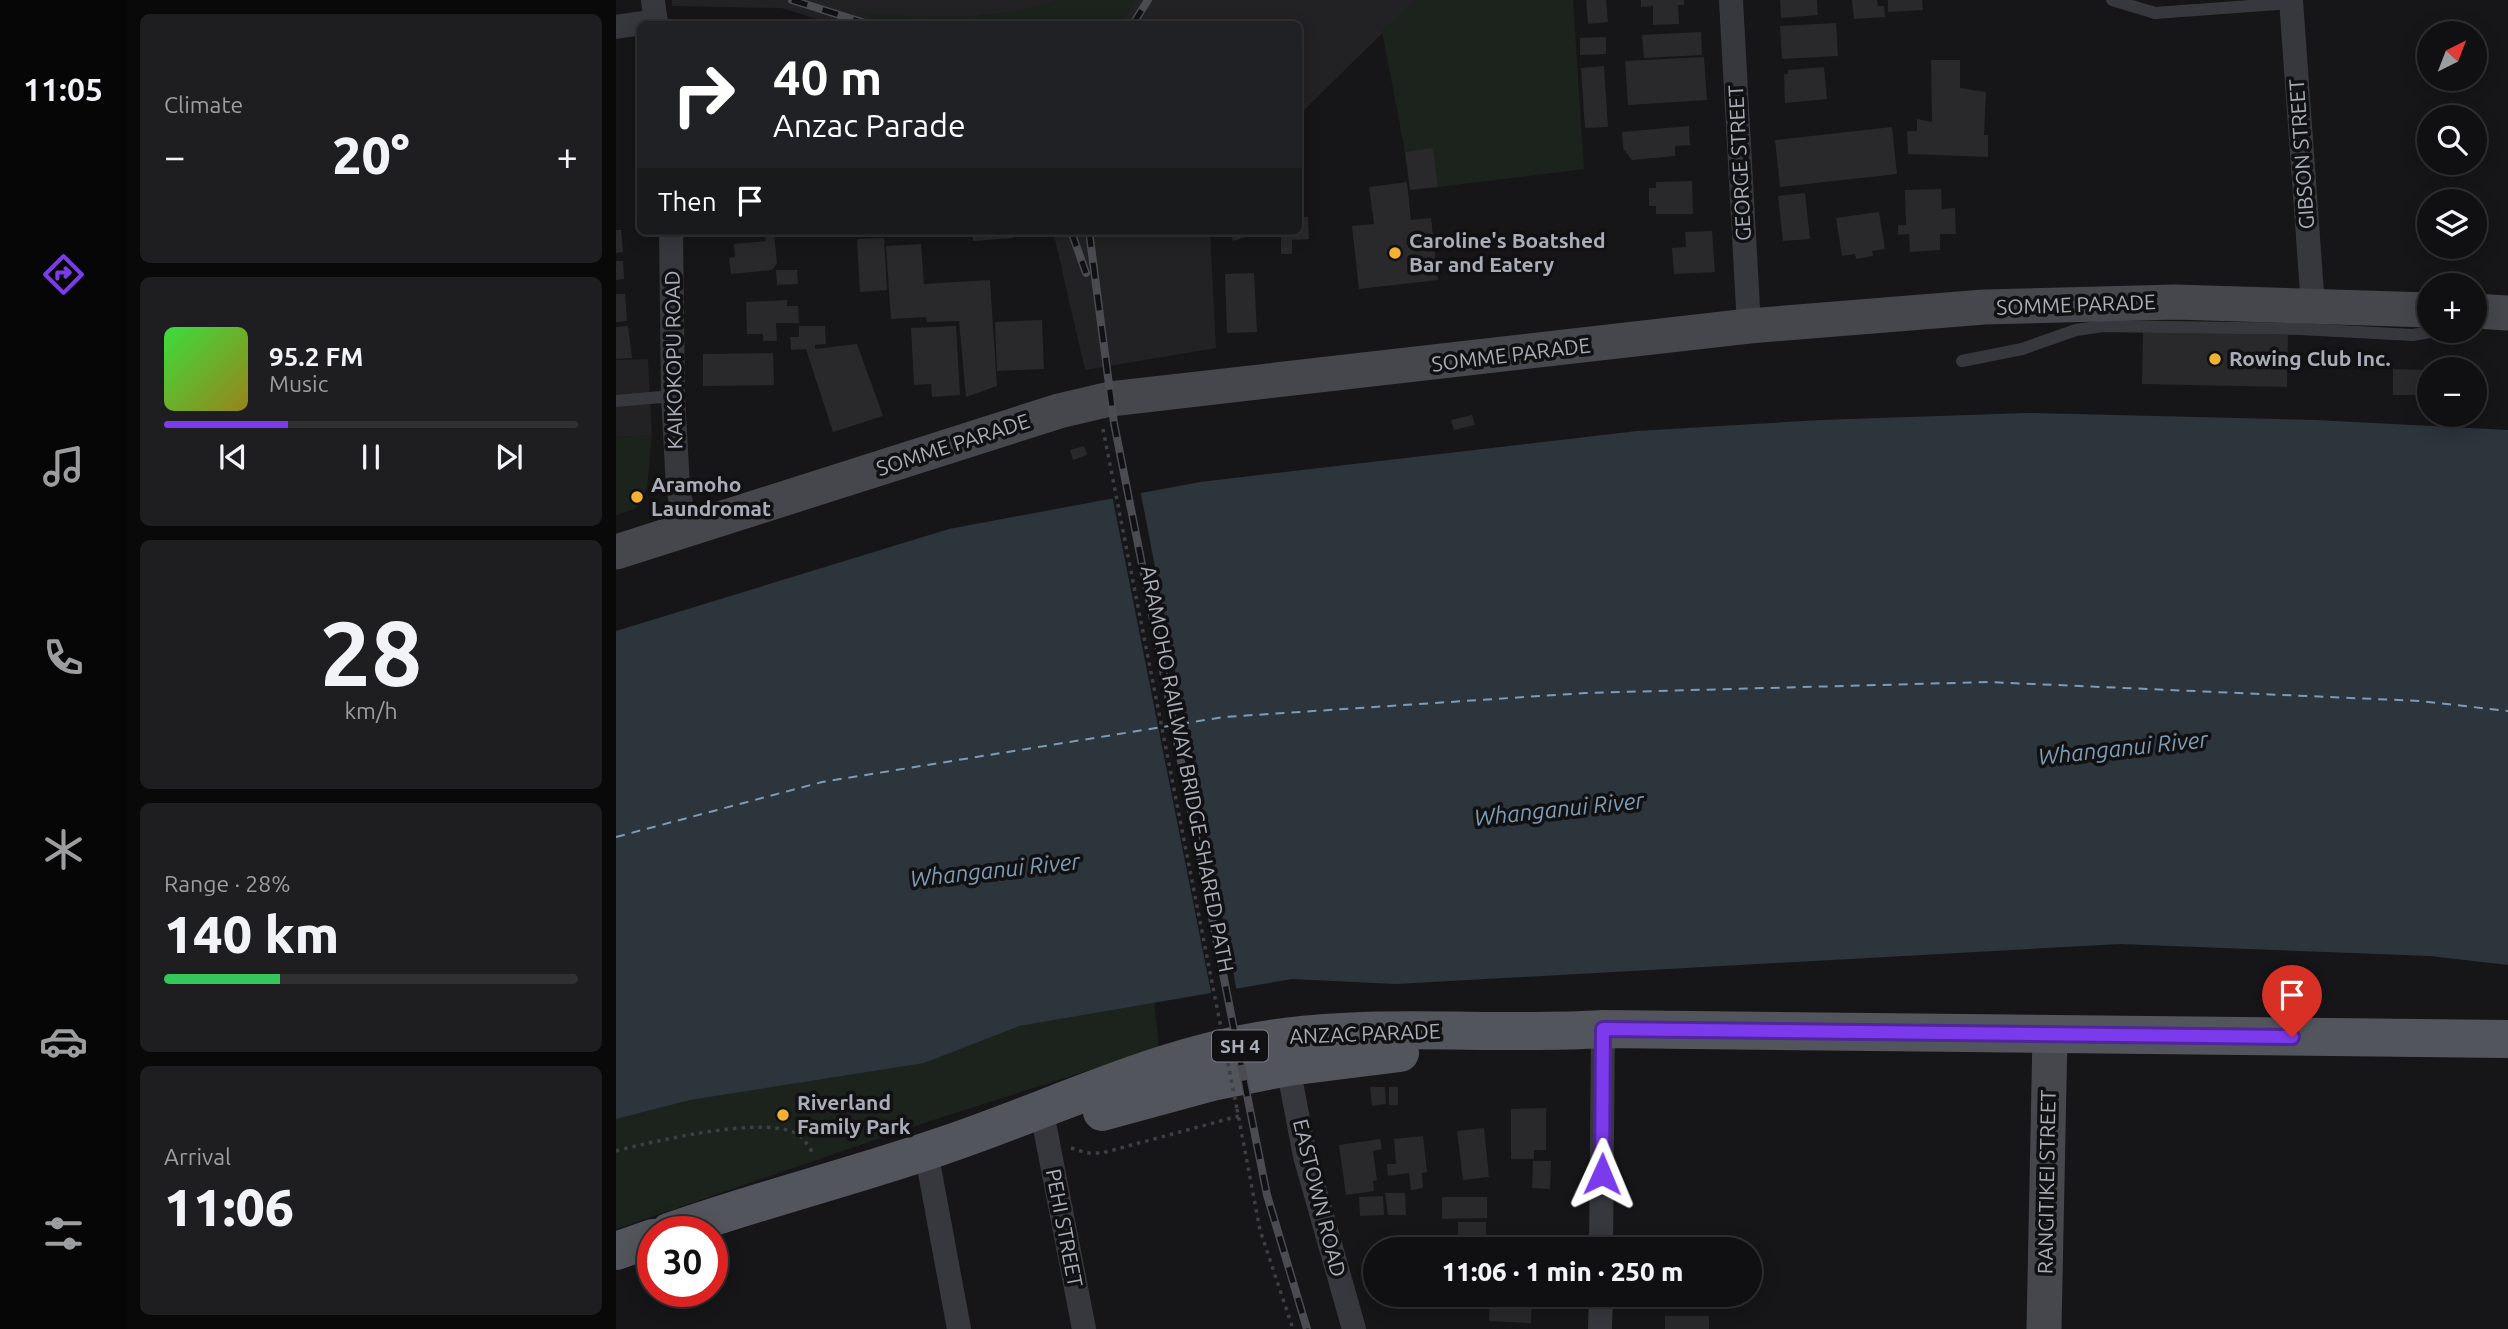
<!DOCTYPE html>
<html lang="en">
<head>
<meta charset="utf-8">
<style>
  body { margin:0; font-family:Ubuntu,sans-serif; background:#1e1e20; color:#f1f3f6; height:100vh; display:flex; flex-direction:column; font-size:26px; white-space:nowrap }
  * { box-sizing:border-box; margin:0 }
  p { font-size:23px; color:#9c9d9f }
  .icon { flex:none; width:38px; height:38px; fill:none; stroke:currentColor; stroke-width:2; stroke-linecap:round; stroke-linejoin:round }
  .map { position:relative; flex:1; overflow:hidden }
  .drawer { display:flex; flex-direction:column; gap:14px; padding:14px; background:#09090a; width:490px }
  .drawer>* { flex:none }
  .top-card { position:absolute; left:21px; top:21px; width:665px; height:214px; border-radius:10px; box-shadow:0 4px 18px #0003,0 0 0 2px #303032; background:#202124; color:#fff; overflow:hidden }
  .needle { width:46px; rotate:42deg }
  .fabs { position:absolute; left:1801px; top:21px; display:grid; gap:14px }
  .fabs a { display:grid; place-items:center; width:70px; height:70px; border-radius:50%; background:#101012; box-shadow:0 4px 18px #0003,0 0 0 2px #303032; font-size:35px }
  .speed { position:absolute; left:21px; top:1216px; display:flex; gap:14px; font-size:35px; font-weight:700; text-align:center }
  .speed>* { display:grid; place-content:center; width:91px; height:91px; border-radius:50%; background:#101012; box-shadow:0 4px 18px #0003,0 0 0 2px #303032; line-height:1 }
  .speed .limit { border:10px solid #d22; background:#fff; color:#111 }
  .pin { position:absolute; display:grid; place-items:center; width:60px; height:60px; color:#fff; margin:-72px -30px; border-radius:50% 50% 50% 0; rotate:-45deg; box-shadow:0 0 7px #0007 }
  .pin .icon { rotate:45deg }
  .me { position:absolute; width:77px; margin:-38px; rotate:1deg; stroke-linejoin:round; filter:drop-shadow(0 0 5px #0008) }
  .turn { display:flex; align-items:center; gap:24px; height:147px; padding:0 21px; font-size:32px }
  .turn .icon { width:91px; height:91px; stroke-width:2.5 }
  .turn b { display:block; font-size:49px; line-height:60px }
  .then { display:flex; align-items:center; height:66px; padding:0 21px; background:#0003; gap:14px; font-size:26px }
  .big { font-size:52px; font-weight:800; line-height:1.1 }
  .drawer .widget { flex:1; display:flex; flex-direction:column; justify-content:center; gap:10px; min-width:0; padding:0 24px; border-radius:10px; background:#1e1e20 }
  .drawer .dial { align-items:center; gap:0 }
  .dial b { font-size:91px; line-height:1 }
  .song { display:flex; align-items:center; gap:21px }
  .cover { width:84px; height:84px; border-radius:10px; background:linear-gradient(135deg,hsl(120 70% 55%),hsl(50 70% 35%)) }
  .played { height:7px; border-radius:4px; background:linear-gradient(90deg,#7c3aed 30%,#303032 30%) }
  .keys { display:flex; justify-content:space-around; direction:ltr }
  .heat { display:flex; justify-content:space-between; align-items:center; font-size:38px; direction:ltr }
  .charge { height:10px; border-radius:5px; background:linear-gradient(90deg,#34c759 28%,#303032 0) }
  .trip { position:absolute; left:747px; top:1237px; width:399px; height:70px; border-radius:35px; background:#101012; box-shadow:0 4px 18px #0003,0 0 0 2px #303032; font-weight:800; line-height:70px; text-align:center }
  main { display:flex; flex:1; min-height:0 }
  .tabs { display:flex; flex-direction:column; width:126px; justify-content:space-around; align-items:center; background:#060607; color:#9c9d9f }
  .tabs .icon { width:49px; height:49px }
  .tabs .current { color:#7c3aed }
  .tabs b { font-size:32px; color:#f1f3f6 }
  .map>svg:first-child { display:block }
  .built { fill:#222225 }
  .green { fill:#1c231d }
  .water { fill:#2c353c }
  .pier { fill:#161618 }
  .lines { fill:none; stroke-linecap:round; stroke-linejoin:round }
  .ferry { stroke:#7f9bb3; stroke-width:2; stroke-dasharray:9 7; stroke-linecap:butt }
  .building { fill:#29292c }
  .path { stroke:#3d3f44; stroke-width:3.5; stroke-dasharray:3.5 5; stroke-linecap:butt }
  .lane { stroke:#37383d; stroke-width:12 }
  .street { stroke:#37383d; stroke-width:24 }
  .secondary { stroke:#45474d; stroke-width:35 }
  .primary { stroke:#53555c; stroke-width:38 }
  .rail-casing { stroke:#4a4c52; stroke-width:8 }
  .rail { stroke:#111113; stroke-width:5; stroke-dasharray:16; stroke-linecap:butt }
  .path-bridge { stroke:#3d3f44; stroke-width:3.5; stroke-dasharray:3.5 5; stroke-linecap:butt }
  .route-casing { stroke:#51269a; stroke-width:18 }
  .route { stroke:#7c3aed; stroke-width:12 }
  .poi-dot { fill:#f2b134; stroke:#111113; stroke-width:2.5 }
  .labels { text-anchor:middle; stroke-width:7; stroke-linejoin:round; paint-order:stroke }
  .shield { fill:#111113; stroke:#7b7e86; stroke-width:2 }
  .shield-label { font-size:19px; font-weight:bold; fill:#a8adb8 }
  .street-label { font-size:21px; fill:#a8adb8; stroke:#111113 }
  .poi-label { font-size:21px; font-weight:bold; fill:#a8adb8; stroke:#111113; text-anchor:start }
  .water-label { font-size:23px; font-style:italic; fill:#7f9bb3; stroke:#111113 }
</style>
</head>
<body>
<main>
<nav class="tabs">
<b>11:05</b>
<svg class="icon current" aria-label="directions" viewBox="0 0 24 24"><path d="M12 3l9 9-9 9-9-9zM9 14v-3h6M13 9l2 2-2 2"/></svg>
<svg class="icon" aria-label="music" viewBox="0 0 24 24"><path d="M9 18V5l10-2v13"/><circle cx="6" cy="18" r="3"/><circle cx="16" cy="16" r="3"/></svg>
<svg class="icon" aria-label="phone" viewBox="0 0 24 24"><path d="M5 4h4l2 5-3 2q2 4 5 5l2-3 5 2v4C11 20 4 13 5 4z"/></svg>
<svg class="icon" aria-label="climate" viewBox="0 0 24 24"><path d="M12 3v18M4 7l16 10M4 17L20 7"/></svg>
<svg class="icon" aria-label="car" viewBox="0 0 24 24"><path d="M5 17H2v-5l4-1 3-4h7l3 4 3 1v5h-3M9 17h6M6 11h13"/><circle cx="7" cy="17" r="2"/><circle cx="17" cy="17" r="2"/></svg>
<svg class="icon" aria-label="filters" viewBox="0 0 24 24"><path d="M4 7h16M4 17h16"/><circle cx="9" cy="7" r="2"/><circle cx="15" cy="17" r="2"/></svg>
</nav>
<section class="drawer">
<div class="widget"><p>Climate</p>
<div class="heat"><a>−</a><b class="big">20°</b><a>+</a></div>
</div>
<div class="widget">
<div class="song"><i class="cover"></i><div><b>95.2 FM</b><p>Music</p></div></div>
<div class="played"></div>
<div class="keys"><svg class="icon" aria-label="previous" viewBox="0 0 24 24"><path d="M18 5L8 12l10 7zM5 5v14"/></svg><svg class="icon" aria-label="pause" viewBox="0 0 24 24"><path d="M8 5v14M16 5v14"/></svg><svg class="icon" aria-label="next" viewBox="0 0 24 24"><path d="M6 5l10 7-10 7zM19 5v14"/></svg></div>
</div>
<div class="widget dial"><b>28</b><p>km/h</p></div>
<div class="widget"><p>Range · 28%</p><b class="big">140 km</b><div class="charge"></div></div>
<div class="widget"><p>Arrival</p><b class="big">11:06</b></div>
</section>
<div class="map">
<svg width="1892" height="1329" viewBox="0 0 1892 1329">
  <rect width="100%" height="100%" fill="#161618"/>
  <g class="built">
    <path d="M56 0H442L410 11 325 20 245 13 271 24H217L165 8 56 6Z"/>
    <path d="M518 0H800L683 115 682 24H504Z"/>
    <path d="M437 231H594L600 348 469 370Z"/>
    <path d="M32 359 36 435 0 437V360Z"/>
  </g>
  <g class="green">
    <path d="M442 0H518L504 24H271L242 12C311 18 375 23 442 0Z"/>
    <path d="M800 0H957L968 169 822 187 817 149 789 152 766 31Z"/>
    <path d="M36 435 31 488 19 509 0 515V437Z"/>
    <path d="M538 999 543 1048 311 1122 0 1229V1107Z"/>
  </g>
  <path class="water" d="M1411 413 1700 420 1892 430V965L1814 956 1504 944 780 984 676 979 403 1026 308 1063 74 1100 0 1119V631L333 529 584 482 1021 431 1205 420Z"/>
  <path class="pier" d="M524 489 621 992 596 997 496 495Z"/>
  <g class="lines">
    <path class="ferry" d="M0 837 206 782 608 717 969 693 1372 682 1804 701 1892 711"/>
  </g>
  <g class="building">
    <path d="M970 0H990L992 22 972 24Z"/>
    <path d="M1025 0H1068V5H1062L1063 24 1037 25V6L1025 7Z"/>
    <path d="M1164 0H1201L1202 15 1165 18Z"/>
    <path d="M1236 0H1261L1262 6H1268L1269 17 1238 19Z"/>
    <path d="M1272 0H1306L1307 10 1272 12Z"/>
    <path d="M1220 23 1222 56 1166 59 1164 26Z"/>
    <path d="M1085 32 1086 55 1028 58 1026 35Z"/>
    <path d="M990 37V54L964 55V38Z"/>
    <path d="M1088 57 1091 100 1012 105 1009 61Z"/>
    <path d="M1315 60H1344V88L1370 92 1368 135H1372V157L1292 154 1291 131H1301V119L1316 122Z"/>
    <path d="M988 66 992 127 969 128 965 68Z"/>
    <path d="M1208 67 1211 99 1169 103 1168 74H1172V70Z"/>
    <path d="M1073 126 1074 145 1059 146V156L1016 160 1007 148 1006 132Z"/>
    <path d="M1276 127 1281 174 1164 187 1159 140Z"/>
    <path d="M817 148 822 187 794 190 789 152Z"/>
    <path d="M1076 181 1077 214H1040V206H1033V188H1040V182Z"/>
    <path d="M791 182 795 220 815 218 822 280 743 289 736 226 758 224 753 187Z"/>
    <path d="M1325 189 1326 209 1339 208 1340 234H1324V250L1294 252 1293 234 1282 235V225H1290L1289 190Z"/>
    <path d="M1189 193 1194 239 1167 241 1162 196Z"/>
    <path d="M1263 212 1269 249 1256 251 1257 256 1240 259 1239 254 1226 256 1220 218Z"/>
    <path d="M682 217H692L693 239 676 240V254H665V231H682Z"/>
    <path d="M0 230H5L7 252 0 253Z"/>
    <path d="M356 231H397V238L357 241Z"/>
    <path d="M614 231H646V232L617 241Z"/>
    <path d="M1096 231 1099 272 1058 274 1056 248 1070 247 1069 232Z"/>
    <path d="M158 234 161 263 156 270 115 274 113 258 119 257 118 244 150 241 149 235Z"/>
    <path d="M268 238 271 290 244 292 241 239Z"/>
    <path d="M305 244 308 284 374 280 381 386 350 397 343 321 311 322 310 317 275 319 270 246Z"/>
    <path d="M0 261H7L8 279 0 280Z"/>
    <path d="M160 270H181L182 284 161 285Z"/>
    <path d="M638 273 641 332 611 333 609 274Z"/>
    <path d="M0 294H9L11 321 0 322Z"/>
    <path d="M171 300V306H182L183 323H160L161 341H147V334H131L130 302Z"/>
    <path d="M426 320 428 369 381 371 379 322Z"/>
    <path d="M12 326 16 358 0 359V327Z"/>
    <path d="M183 326H209L210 344 199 345V349L241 344 267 416 217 432 190 349 175 350 174 337H183Z"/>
    <path d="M340 326 344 395 316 397 315 384 298 385 295 328Z"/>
    <path d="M1527 332 1672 335 1671 387 1526 384Z"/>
    <path d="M157 353 158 385 87 386V354Z"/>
    <path d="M1777 369 1813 370V395H1777Z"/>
    <path d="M856 415 859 425 838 430 835 420Z"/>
    <path d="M468 446 471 455 457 460 454 450Z"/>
    <path d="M754 1087H769L770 1104 756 1106Z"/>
    <rect x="773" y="1087" width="9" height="18"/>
    <path d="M930 1108V1150H918V1159H895V1109Z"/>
    <path d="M868 1128 873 1177 847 1180 841 1131Z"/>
    <path d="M807 1136 811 1172 806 1173 807 1188 795 1190 793 1173 772 1176 771 1164H780L778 1139Z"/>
    <path d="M764 1139 766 1149 757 1151 761 1180 757 1181 758 1191 730 1195 723 1145Z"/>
    <path d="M917 1161H935L934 1189 916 1188Z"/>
    <path d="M769 1193H789L790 1215H772Z"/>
    <path d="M767 1196 768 1215 744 1216 743 1197Z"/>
    <path d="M826 1197H871V1218L826 1219Z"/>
    <rect x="842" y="1222" width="28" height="15"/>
    <path d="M913 1239 914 1250H881L880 1240Z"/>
    <path d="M755 1247H760V1279L751 1278Z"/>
    <path d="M890 1295H916L915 1323 873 1321 874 1298 890 1299Z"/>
    <rect x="1049" y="1316" width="44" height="13"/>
  </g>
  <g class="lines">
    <g class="path">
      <path d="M621 1109 644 1230 677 1329"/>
      <path d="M455 1148 471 1153H486L623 1116"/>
      <path d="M0 1151C38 1141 142 1117 177 1132 188 1137 193 1146 198 1156"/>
    </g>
    <g class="lane">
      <path d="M1496 0 1539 13 1675 3"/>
      <path d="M1346 361 1406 349 1460 330 1487 326 1684 329 1797 335 1819 331"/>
      <path d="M0 401 57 396"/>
    </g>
    <g class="street">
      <path d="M37 0 40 24"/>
      <path d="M1115 0 1133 326"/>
      <path d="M1675 0 1697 307"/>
      <path d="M0 27 40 21"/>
      <path d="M55 231 57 396 62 487 70 530"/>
      <path d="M672 1067 689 1156 738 1329"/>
      <path d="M429 1128 468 1329"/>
      <path d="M310 1151 343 1329"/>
      <path d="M985 1250 987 1029"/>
      <path d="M984 1329 985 1295"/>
    </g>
    <g class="secondary">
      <path d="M1858 311 1892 313"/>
      <path d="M0 552 443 411 494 399 1133 326 1368 307 1559 302 1813 310"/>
      <path d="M1428 1329 1434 1035"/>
    </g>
    <g class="primary">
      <path d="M486 1112 600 1081 672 1067 784 1053"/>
      <path d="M53 1232C143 1200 236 1177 326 1146 434 1110 540 1056 654 1039 764 1022 876 1036 987 1029L1892 1039"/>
      <path d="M0 1251 37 1238"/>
    </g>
    <defs>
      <g id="rail">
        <path d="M176 0 252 24"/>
        <path d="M517 24 532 0"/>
        <path d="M455 231 470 273"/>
        <path d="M473 231 498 423 639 1135 651 1195 691 1329"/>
      </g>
    </defs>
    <use href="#rail" class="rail-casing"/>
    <use href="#rail" class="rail"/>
    <path class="path-bridge" d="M487 429 621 1109"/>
  </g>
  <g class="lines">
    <defs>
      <path id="route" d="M986 1174 987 1029 1676 1037"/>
    </defs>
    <use href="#route" class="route-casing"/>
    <use href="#route" class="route"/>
  </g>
  <g class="poi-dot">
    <circle cx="779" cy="253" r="7"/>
    <circle cx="1599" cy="359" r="7"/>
    <circle cx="21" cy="497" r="7"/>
    <circle cx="167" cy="1115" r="7"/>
  </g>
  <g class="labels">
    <rect class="shield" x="596" y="1030.5" width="56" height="31" rx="5"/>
    <g class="shield-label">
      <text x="624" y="1053">SH 4</text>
    </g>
    <g class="street-label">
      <text transform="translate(1686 154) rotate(-94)" y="7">GIBSON STREET</text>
      <text transform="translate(1124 163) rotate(-93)" y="7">GEORGE STREET</text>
      <text transform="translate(1460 305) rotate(-2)" y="7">SOMME PARADE</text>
      <text transform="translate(895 355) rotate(-7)" y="7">SOMME PARADE</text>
      <text transform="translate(58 360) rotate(-91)" y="7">KAIKOKOPU ROAD</text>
      <text transform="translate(337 445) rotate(-18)" y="7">SOMME PARADE</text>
      <text transform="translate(571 769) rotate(79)" y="7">ARAMOHO RAILWAY BRIDGE SHARED PATH</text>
      <text transform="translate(749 1034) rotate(-2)" y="7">ANZAC PARADE</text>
      <text transform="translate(1431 1182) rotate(-89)" y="7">RANGITIKEI STREET</text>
      <text transform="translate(703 1198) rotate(76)" y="7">EASTOWN ROAD</text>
      <text transform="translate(448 1228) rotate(79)" y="7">PEHI STREET</text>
    </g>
    <g class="poi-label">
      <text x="793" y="248">Caroline's Boatshed<tspan x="793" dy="24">Bar and Eatery</tspan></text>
      <text x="1613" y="366">Rowing Club Inc.</text>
      <text x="35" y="492">Aramoho<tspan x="35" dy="24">Laundromat</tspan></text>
      <text x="181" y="1110">Riverland<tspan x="181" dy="24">Family Park</tspan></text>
    </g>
    <g class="water-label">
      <text transform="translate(1507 748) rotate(-6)" y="8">Whanganui River</text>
      <text transform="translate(943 809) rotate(-6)" y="8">Whanganui River</text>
      <text transform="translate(379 870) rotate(-6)" y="8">Whanganui River</text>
    </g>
  </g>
</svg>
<div class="fabs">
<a><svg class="needle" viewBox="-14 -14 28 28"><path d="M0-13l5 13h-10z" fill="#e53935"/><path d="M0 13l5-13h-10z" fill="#9c9d9f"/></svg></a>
<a><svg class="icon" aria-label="search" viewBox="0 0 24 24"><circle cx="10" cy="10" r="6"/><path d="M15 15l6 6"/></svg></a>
<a><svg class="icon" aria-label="layers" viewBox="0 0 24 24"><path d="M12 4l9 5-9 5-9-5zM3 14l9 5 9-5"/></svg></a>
<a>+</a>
<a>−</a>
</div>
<div class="speed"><div class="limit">30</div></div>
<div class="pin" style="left:1676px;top:1037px;background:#d93025"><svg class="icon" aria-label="arrive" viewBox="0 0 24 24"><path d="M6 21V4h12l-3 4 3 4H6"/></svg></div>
<svg class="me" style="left:986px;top:1174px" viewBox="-20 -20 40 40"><path d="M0-17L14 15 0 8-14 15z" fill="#7c3aed" stroke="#fff" stroke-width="4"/></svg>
<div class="trip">11:06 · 1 min · 250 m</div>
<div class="top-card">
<div class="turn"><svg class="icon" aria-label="right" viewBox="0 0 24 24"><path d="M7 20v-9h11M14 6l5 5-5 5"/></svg><div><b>40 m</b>Anzac Parade</div></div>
<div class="then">Then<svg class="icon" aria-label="arrive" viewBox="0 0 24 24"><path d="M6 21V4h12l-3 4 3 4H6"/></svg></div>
</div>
</div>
</main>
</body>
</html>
